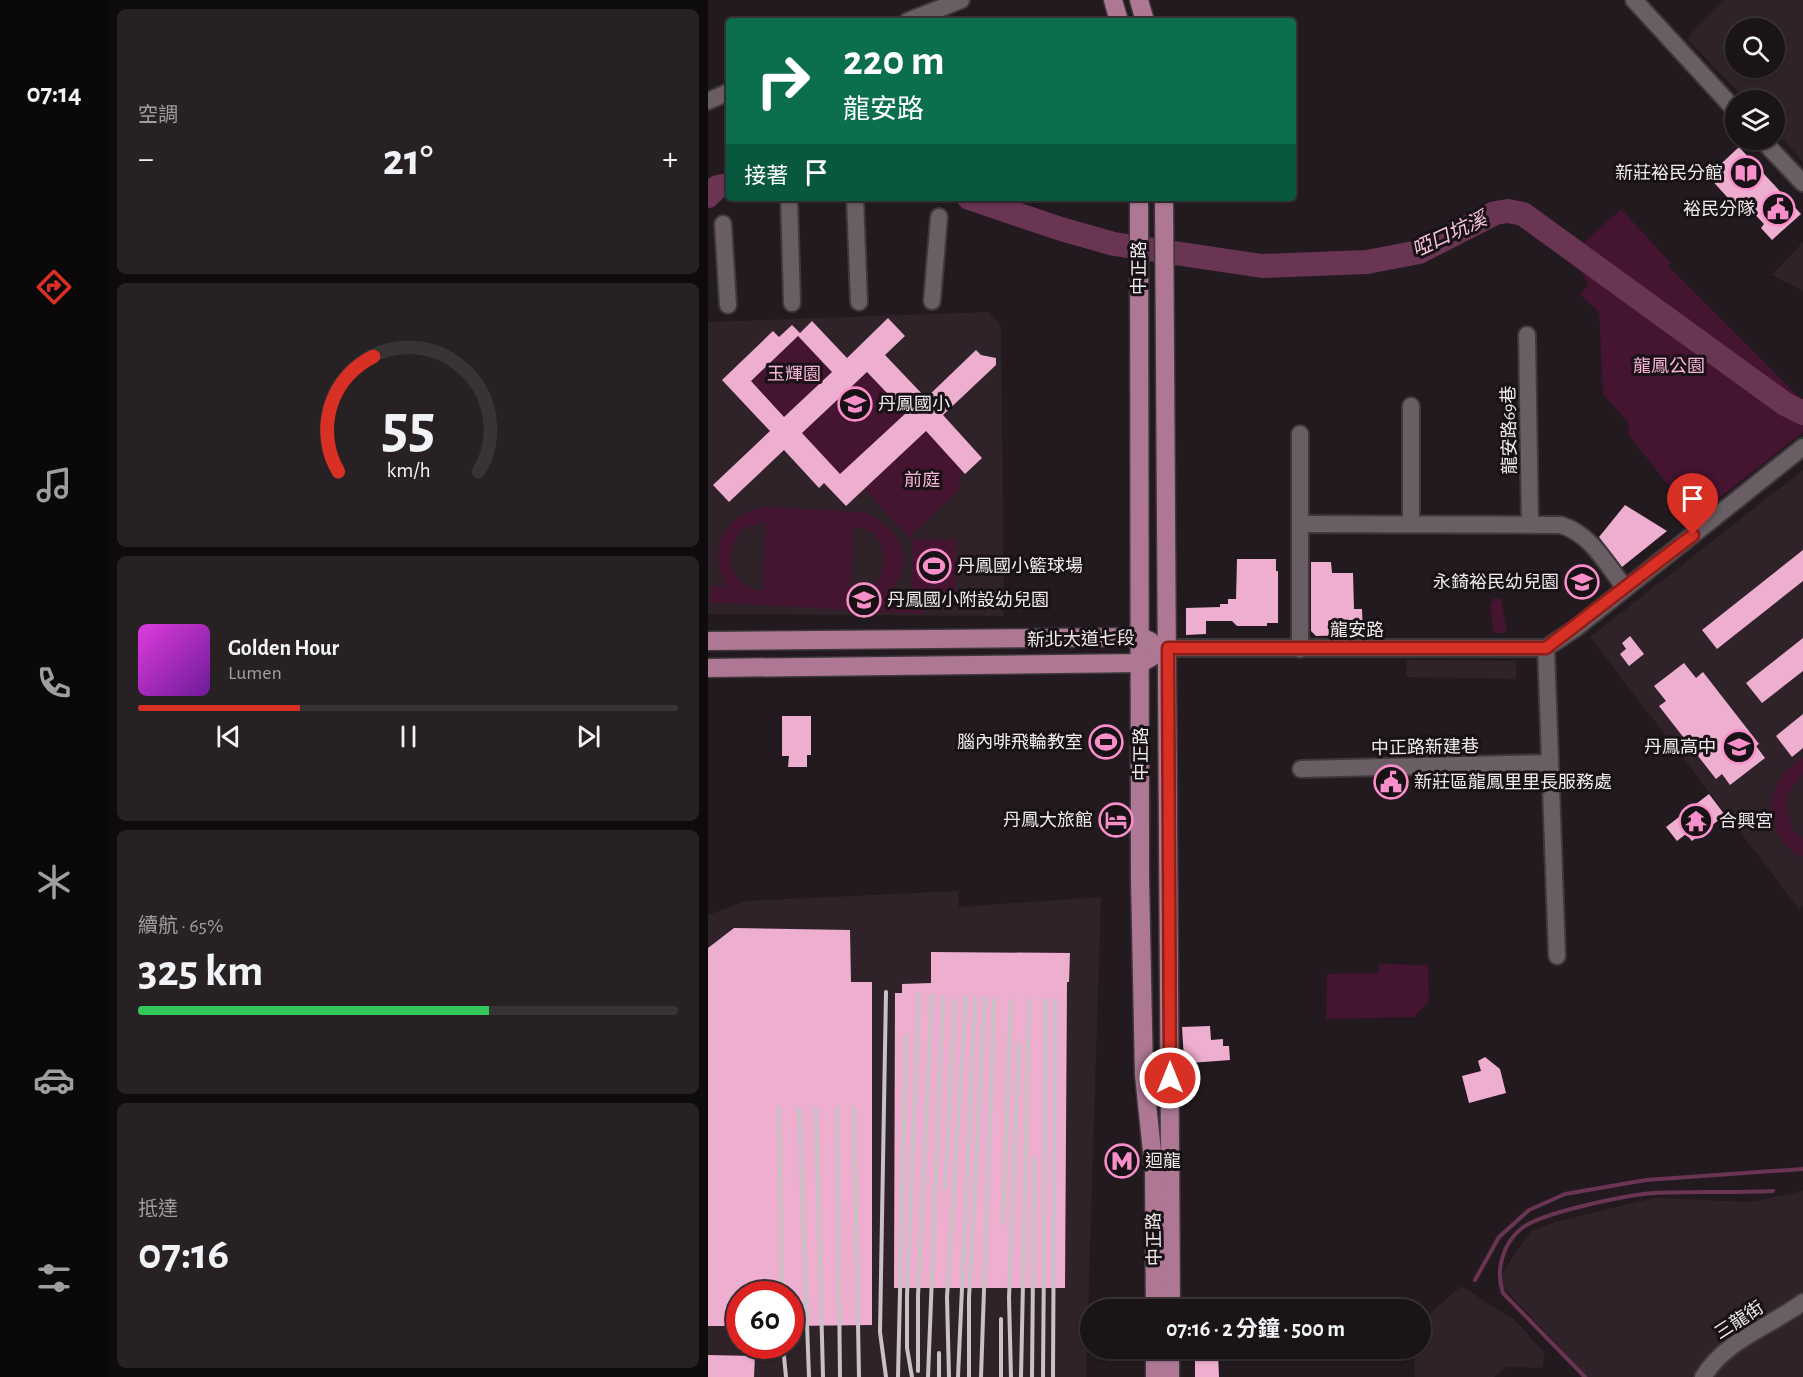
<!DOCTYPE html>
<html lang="zh-TW">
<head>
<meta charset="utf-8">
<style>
  body { margin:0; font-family:"Alegreya Sans","Noto Sans TC",sans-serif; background:#272123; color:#f1f3f6; height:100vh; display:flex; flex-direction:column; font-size:22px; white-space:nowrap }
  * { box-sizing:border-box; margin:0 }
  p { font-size:20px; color:#9f9ea1 }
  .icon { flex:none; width:33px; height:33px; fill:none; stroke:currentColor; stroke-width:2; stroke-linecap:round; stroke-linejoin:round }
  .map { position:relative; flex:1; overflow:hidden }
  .drawer { display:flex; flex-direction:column; gap:9px; padding:9px; background:#0e0b0c; width:600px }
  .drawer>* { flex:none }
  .guide { position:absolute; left:18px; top:18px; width:570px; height:183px; border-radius:6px; box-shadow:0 2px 4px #0004,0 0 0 2px #383335; background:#0b6e4f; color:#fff; overflow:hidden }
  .controls { position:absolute; left:1017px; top:18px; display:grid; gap:12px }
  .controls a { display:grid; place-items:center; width:60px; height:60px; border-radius:50%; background:#1a1416; box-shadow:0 2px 4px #0004,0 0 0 2px #383335; font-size:30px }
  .speed { position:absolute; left:18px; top:1281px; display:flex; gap:12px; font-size:30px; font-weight:700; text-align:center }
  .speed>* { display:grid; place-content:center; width:78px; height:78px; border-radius:50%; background:#1a1416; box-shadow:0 2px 4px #0004,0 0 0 2px #383335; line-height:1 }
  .speed .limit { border:9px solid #d22; background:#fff; color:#111 }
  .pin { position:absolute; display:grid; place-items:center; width:51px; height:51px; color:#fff; margin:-62px -26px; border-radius:50% 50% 50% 0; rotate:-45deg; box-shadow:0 0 6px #0007 }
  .pin .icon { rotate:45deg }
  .me { position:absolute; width:66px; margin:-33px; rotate:0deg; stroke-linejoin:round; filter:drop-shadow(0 0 4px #0008) }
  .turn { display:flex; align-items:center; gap:21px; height:126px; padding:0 18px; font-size:27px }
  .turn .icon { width:78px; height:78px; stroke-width:2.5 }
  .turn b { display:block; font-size:42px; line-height:51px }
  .then { display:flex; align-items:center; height:57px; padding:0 18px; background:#0003; gap:12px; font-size:22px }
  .big { font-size:45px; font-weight:700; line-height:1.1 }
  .drawer .widget { flex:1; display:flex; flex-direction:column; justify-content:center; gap:9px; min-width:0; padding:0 21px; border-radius:9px; background:#272123 }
  .drawer .dial { align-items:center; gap:0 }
  .dial svg { height:156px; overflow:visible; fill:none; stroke:#383335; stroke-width:7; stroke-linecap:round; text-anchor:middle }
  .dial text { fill:#f1f3f6; stroke:none }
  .song { display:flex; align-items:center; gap:18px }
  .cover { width:72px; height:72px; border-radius:9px; background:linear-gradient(135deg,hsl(300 70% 55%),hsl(280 70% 35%)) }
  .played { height:6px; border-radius:3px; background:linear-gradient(90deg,#d93025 30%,#383335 30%) }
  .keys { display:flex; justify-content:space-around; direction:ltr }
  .heat { display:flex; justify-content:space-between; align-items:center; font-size:33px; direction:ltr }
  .charge { height:9px; border-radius:4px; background:linear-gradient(90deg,#34c759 65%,#383335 0) }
  .trip { position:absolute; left:372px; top:1299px; width:351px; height:60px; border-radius:30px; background:#1a1416; box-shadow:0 2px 4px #0004,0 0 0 2px #383335; font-weight:700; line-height:60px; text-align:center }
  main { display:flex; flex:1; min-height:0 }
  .menu { display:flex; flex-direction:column; width:108px; justify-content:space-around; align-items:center; background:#0a0809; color:#9f9ea1 }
  .menu .icon { width:42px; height:42px }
  .menu .on { color:#d93025 }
  .menu b { font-size:27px; color:#f1f3f6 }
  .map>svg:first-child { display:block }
  .built { fill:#302229; fill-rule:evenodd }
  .green { fill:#441431; fill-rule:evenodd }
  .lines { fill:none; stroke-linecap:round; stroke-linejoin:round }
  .stream { stroke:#6a3453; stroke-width:4 }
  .river { stroke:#6a3453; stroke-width:24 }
  .building { fill:#eeaed0; fill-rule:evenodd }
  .minor-casing { stroke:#3e383b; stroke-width:20 }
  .major-casing { stroke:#3e383b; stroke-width:21 }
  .minor { stroke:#685e63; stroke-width:16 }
  .major { stroke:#ae7895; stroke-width:18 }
  .rail { stroke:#c8c1c5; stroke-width:4 }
  .route-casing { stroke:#8d1f18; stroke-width:15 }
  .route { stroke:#d93025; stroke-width:10 }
  .labels { text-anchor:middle; stroke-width:6; stroke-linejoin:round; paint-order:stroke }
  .poi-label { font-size:18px; fill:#f1ebee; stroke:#181115; text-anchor:end }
  .street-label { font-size:18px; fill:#f1ebee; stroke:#181115 }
  .park-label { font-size:18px; fill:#fab4d9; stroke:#181115 }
  .water-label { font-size:20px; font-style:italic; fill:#f8c3de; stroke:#181115 }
</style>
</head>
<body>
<main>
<nav class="menu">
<b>07:14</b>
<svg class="icon on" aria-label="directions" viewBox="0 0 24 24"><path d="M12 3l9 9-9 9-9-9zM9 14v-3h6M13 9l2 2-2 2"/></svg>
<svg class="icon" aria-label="music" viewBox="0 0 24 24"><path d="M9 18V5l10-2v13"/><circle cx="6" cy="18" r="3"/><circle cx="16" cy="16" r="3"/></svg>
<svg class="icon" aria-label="phone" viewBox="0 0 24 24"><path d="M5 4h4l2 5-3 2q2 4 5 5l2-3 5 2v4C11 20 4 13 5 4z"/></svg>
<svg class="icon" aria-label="climate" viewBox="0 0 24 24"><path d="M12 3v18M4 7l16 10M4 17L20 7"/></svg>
<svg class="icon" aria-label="car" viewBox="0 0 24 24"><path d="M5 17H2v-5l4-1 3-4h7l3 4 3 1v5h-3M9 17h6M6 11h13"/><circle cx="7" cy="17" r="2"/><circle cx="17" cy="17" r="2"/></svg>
<svg class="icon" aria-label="filters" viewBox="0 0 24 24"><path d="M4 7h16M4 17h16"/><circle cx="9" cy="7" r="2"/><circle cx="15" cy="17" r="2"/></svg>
</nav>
<section class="drawer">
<div class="widget"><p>空調</p>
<div class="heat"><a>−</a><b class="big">21°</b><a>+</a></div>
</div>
<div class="widget dial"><svg viewBox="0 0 100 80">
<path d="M14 69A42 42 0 1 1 86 69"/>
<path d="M14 69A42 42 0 0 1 32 10" stroke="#d93025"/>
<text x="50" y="56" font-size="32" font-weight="700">55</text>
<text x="50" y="72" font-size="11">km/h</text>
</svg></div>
<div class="widget">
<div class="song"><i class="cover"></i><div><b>Golden Hour</b><p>Lumen</p></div></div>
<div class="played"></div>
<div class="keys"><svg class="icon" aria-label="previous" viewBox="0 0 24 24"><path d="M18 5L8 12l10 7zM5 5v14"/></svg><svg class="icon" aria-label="pause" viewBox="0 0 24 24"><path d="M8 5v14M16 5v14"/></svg><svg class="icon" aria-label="next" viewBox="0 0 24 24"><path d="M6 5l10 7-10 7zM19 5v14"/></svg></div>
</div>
<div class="widget"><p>續航 · 65%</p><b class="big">325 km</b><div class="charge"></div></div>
<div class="widget"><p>抵達</p><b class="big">07:16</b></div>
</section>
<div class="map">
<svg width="1095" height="1377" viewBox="0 0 1095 1377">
  <rect width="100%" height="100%" fill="#221a1e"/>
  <g class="built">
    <path d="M1017 0H1095V161L1067 131 1066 100H1038L981 41V36ZM1066 28V68H1028V28Z"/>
    <path d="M1095 242V291L1064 275Z"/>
    <path d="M281 312 293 326 296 616 0 614V322Z"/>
    <path d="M1095 470V906L1091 909 882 637Z"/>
    <path d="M699 660 808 661V679L698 677Z"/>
    <path d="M250 891 251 907 393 897 378 1377H0V915L38 901ZM32 1294H82V1346H32Z"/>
    <path d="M1095 1191V1377H879L794 1286V1273L823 1231 847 1222 946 1198 1043 1202Z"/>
    <path d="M753 1286 809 1322 837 1354 834 1368 799 1367 786 1377H707L705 1349 712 1348 713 1322Z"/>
  </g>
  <g class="green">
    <path d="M913 209 963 263 960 266 1095 401H1084L1035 365 1027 377 1081 415 1095 420V432L986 518 924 439 920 435 921 424 895 394 891 312 872 295 880 284 872 270 870 248Z"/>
    <path d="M90 336 124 372 76 417 43 381Z"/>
    <path d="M159 372 198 413 132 474 94 433Z"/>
    <path d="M218 431 254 470 249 492 201 537 156 489Z"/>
    <path d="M56 507 155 512C196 529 211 565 176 598L216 599V614L2 602 3 586 18 587C0 550 14 515 56 507ZM58 522 55 591H54C19 585 14 553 36 528ZM145 527C188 527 185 594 142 595Z"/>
    <rect x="204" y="540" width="44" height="52"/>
    <path d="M793 598 799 633H785L782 605 785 599Z"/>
    <path d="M1095 757V774L1080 793 1078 806 1085 830 1095 840V857C1066 845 1056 807 1071 780 1077 770 1086 764 1095 757Z"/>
    <path d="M671 964 720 965 721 1001 706 1017 618 1019 619 974 671 973Z"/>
  </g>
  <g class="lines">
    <g class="stream">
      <path d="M767 1280 791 1237 821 1210 857 1194 938 1180 1095 1169"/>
      <path d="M877 1377 795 1293C787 1270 795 1243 814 1228 835 1212 919 1195 946 1193 986 1191 1025 1193 1065 1191"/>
    </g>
    <g class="river">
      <path d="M0 196 9 187 21 185"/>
      <path d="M261 198 353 229 406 244 554 266 659 262 711 252 787 213 800 211 815 214 1077 404 1095 413"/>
    </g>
  </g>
  <g class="building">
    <path d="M1031 147 1093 214 1064 240 1053 228 1056 224 1036 203 1030 209 1000 176Z"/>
    <path d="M180 318 197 336 177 355 218 398 268 350 273 355 288 358V365L235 415 274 458 257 474 218 431 138 506 116 483 111 488 76 450 21 502 5 485 62 431 14 380 65 331 71 337 84 325 92 333 104 321 139 358ZM90 336 124 372 76 417 43 381ZM159 372 198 413 132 474 94 433Z"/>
    <path d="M917 505 959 531 914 567 891 537Z"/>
    <path d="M1095 550V581L1009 649 994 630Z"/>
    <path d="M529 559H568V571H570V623H559V626H529L524 621H498V634L478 635V608L512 607V604H520V599H528Z"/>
    <path d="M603 562H623L624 573H645L646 609H654L655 635 608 636 603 631Z"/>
    <path d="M922 636 936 654 921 666 912 654 918 649 914 643Z"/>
    <path d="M1095 638V671L1054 703 1038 683Z"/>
    <path d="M976 663 988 678 995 672 1051 744 1048 746 1057 758 1022 785 1014 774 1008 779 951 706 958 701 946 686Z"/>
    <path d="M1095 714V748L1084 757 1068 736Z"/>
    <path d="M74 716H103V755H99V767H80L81 756H74Z"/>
    <path d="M1001 794 1017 815 984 841 978 834 969 841 958 827Z"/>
    <path d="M26 928 142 930 143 982H164V1325L82 1326V1294H32V1326H0V948Z"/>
    <path d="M223 952 362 953 361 982H359L357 1288H186L187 993H194V984L223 983Z"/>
    <path d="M502 1026 503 1040 515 1039V1046H521L522 1060 482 1063V1060H476L474 1027Z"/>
    <path d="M777 1057 792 1069 798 1093 761 1103 754 1076 773 1071 770 1061Z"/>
    <path d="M492 1353H510L511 1377H487V1360H492Z"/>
    <path d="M0 1355 47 1356 46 1377H0Z"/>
  </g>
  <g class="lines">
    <defs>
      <g id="minor">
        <path d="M926 0 1028 111"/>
        <path d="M200 21 253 0"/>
        <path d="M0 101 21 92"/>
        <path d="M1054 140 1095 183"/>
        <path d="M81 198 84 303"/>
        <path d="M147 198 151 302"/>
        <path d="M15 224 20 305"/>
        <path d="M224 301 231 217"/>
        <path d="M819 335 822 524"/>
        <path d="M703 523V406"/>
        <path d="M592 524 853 525C883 534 899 565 917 588"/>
        <path d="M460 648H838L868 628 1095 447"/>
        <path d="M838 648 849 956"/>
        <path d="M592 649V434"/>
        <path d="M593 769 842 763"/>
        <path d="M995 1377C1019 1339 1060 1328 1095 1302"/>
      </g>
      <g id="major">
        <path d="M405 0 411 21"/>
        <path d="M431 0 437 21"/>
        <path d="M431 198 432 878 436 1075 446 1171 447 1310"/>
        <path d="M456 198 463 1310"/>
        <path d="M0 641 433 637 442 641"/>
        <path d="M0 668 433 663 460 648"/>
        <path d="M447 1377V1348"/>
        <path d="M462 1377V1348"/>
      </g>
    </defs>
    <use href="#minor" class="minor-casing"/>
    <use href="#major" class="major-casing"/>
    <use href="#minor" class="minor"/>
    <use href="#major" class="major"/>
    <g class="rail">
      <path d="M71 1108 74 1294"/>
      <path d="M91 1108 101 1377"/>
      <path d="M108 1108 115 1377"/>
      <path d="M129 1108 132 1377"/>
      <path d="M146 1108 151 1377"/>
      <path d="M237 1188 247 1000"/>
      <path d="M295 1223 303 1001"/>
      <path d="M293 1319V1377"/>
      <path d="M75 1346 78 1377"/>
      <path d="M210 1371V1296L224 995"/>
      <path d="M178 1377 172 1332 178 992"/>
      <path d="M190 1377 198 1036"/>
      <path d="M204 1377 199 1348V1296L211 994"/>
      <path d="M220 1377 235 997"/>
      <path d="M231 1377V1353"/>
      <path d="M241 1377 239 1297 258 997"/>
      <path d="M250 1377 267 998"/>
      <path d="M261 1377V1298L277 998"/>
      <path d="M273 1377 286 1000"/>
      <path d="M303 1377 301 1298 311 1044"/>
      <path d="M313 1377 321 1000"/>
      <path d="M324 1377 326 1158"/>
      <path d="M335 1377 338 1000"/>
      <path d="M345 1377 347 1000"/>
    </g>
  </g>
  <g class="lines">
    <defs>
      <path id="route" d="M462 1078 460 648H838L985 535"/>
    </defs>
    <use href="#route" class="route-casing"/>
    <use href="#route" class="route"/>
  </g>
  <defs>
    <symbol id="library-ring" viewBox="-11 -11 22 22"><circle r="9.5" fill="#181115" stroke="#f98fca" stroke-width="1.5"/><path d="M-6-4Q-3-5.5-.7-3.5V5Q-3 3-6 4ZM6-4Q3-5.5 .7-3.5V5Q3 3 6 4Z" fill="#f98fca"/></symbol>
    <symbol id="civic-ring" viewBox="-11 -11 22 22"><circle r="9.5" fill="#181115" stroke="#f98fca" stroke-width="1.5"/><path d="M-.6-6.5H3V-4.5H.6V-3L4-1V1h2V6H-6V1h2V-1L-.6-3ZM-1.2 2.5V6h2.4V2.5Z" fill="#f98fca"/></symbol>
    <symbol id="school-ring" viewBox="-11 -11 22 22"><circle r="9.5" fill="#181115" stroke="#f98fca" stroke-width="1.5"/><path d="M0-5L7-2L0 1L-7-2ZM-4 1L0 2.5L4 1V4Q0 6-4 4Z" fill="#f98fca"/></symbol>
    <symbol id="stadium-ring" viewBox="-11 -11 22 22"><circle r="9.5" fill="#181115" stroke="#f98fca" stroke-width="1.5"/><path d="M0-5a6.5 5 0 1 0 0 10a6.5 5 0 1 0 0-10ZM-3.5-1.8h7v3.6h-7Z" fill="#f98fca"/></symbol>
    <symbol id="university-ring" viewBox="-11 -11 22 22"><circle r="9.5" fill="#181115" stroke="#f98fca" stroke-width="1.5"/><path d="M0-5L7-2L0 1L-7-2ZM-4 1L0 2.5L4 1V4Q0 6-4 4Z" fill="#f98fca"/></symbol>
    <symbol id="hotel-ring" viewBox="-11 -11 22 22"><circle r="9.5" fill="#181115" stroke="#f98fca" stroke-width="1.5"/><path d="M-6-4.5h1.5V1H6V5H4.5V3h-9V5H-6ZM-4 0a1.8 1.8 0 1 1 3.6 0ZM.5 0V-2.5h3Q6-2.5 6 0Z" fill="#f98fca"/></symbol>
    <symbol id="temple-ring" viewBox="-11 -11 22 22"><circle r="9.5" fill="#181115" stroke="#f98fca" stroke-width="1.5"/><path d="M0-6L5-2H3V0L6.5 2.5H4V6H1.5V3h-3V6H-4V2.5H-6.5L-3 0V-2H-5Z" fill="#f98fca"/></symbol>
    <symbol id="metro-ring" viewBox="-11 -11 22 22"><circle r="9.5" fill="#181115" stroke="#f98fca" stroke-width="1.5"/><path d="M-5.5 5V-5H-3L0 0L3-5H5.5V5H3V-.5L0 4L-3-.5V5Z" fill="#f98fca"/></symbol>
  </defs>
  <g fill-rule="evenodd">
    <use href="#library-ring" x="1019" y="154" width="38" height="38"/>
    <use href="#civic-ring" x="1051" y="190" width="38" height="38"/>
    <use href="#school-ring" x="128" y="385" width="38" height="38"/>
    <use href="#stadium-ring" x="207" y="547" width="38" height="38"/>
    <use href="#school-ring" x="855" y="563" width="38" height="38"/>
    <use href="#university-ring" x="137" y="581" width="38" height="38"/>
    <use href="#stadium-ring" x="379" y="723" width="38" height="38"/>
    <use href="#school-ring" x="1012" y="728" width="38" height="38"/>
    <use href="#civic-ring" x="664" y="763" width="38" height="38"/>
    <use href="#hotel-ring" x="389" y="801" width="38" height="38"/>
    <use href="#temple-ring" x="969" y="802" width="38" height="38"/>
    <use href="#metro-ring" x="395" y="1142" width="38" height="38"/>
  </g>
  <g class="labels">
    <g class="poi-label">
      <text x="1015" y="179">新莊裕民分館</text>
      <text x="1047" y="215">裕民分隊</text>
      <text x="170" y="410" text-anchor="start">丹鳳國小</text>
      <text x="249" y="572" text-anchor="start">丹鳳國小籃球場</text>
      <text x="851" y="588">永錡裕民幼兒園</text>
      <text x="179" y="606" text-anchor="start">丹鳳國小附設幼兒園</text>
      <text x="375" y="748">腦內啡飛輪教室</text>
      <text x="1008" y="753">丹鳳高中</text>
      <text x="706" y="788" text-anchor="start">新莊區龍鳳里里長服務處</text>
      <text x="385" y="826">丹鳳大旅館</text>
      <text x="1011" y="827" text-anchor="start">合興宮</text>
      <text x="437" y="1167" text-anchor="start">迴龍</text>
    </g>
    <g class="street-label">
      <text transform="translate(431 268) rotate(-90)" y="6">中正路</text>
      <text transform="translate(801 430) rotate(-91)" y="6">龍安路69巷</text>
      <text x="649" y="636">龍安路</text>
      <text transform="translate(373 639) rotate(-1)" y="6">新北大道七段</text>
      <text transform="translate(717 747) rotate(-1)" y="6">中正路新建巷</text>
      <text transform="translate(433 754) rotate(-90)" y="6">中正路</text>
      <text transform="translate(446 1239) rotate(-91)" y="6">中正路</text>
      <text transform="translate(1031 1320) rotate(-33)" y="6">三龍街</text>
    </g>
    <g class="park-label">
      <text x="961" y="372">龍鳳公園</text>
      <text x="86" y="380">玉輝園</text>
      <text x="214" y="486">前庭</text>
    </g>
    <g class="water-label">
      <text transform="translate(741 234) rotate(-25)" y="7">啞口坑溪</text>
    </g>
  </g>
</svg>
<div class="controls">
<a><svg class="icon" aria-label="search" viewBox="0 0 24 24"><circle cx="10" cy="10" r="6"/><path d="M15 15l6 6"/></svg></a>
<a><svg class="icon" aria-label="layers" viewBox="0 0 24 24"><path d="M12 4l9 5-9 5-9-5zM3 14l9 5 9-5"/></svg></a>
</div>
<div class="speed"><div class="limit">60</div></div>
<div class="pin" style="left:985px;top:535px;background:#d93025"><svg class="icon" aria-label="arrive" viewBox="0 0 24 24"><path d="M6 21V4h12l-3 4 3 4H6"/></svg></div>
<svg class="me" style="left:462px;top:1078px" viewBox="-20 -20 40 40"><circle r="17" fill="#d93025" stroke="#fff" stroke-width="3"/><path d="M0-11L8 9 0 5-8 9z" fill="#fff"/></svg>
<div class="trip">07:16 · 2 分鐘 · 500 m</div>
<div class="guide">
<div class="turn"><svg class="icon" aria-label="right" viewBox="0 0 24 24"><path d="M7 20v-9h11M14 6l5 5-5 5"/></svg><div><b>220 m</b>龍安路</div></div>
<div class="then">接著<svg class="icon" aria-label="arrive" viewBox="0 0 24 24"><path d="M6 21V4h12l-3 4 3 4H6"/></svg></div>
</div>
</div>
</main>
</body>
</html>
